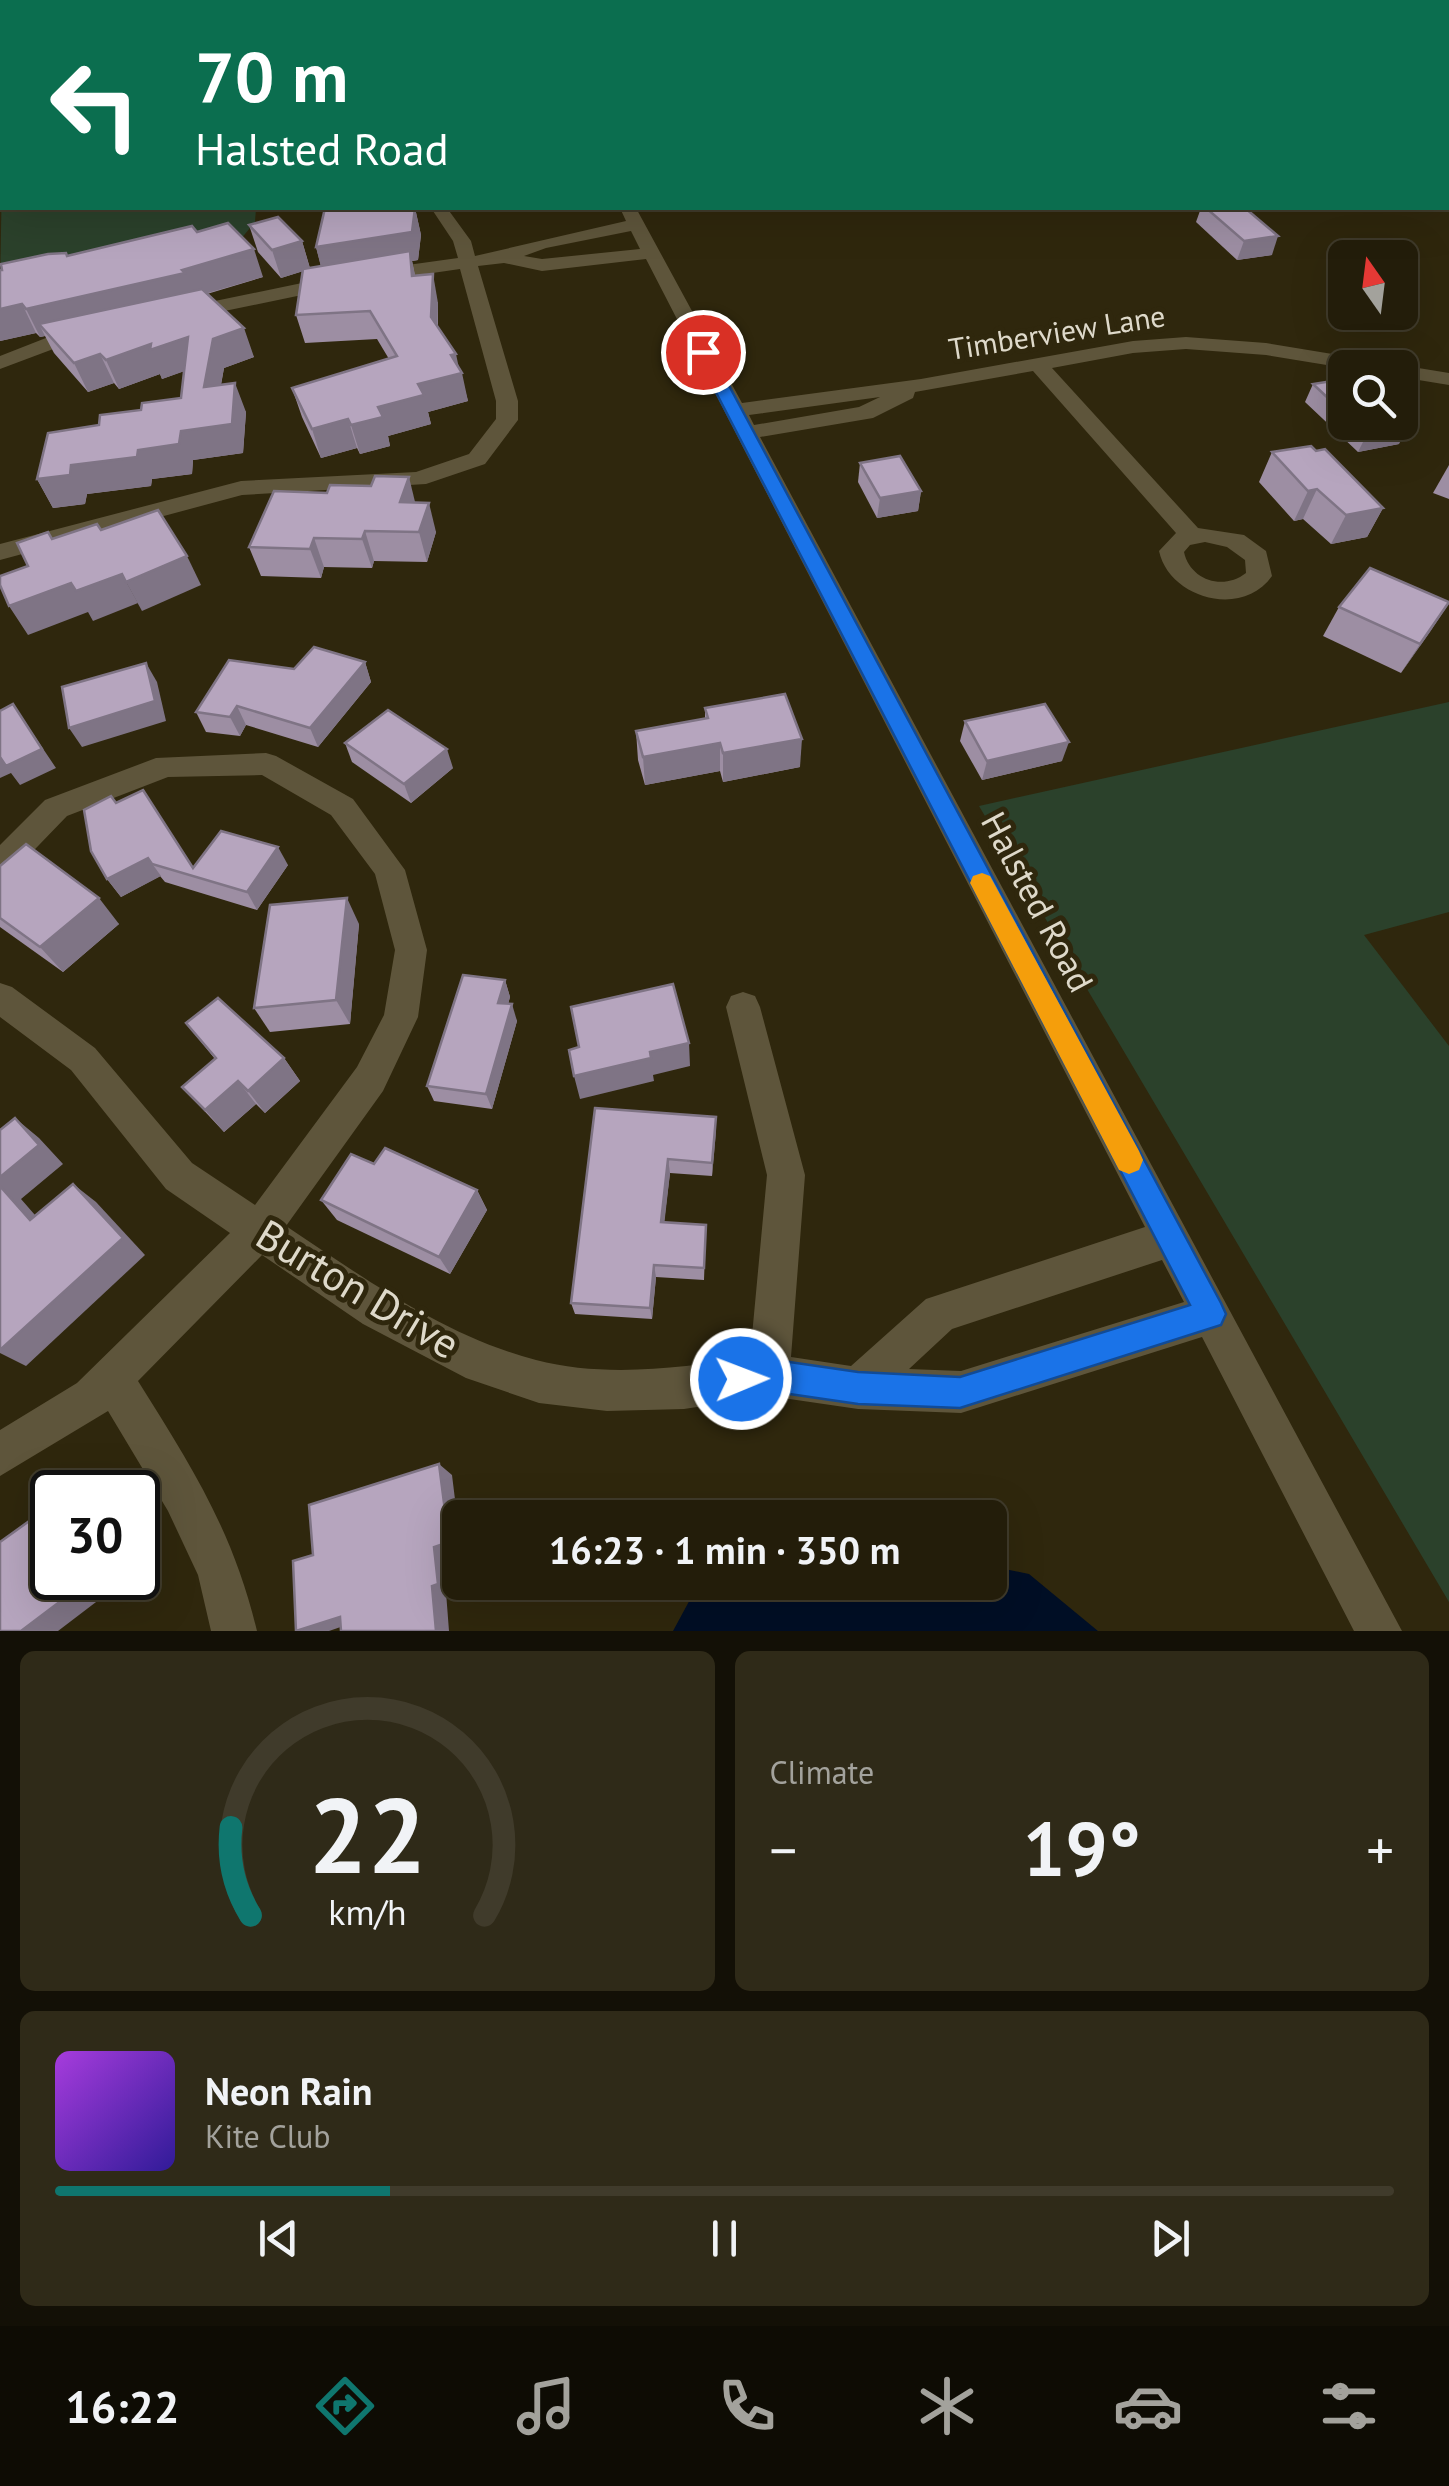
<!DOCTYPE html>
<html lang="en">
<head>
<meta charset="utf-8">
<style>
  body { margin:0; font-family:"PT Sans",sans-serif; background:#2f2a18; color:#f1f3f6; height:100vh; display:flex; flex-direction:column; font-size:38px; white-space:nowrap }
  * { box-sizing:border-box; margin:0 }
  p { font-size:32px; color:#a3a29c }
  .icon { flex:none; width:55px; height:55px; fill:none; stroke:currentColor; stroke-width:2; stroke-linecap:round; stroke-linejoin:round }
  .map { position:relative; height:1631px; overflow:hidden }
  .side { display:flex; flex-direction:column; gap:20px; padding:20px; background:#131006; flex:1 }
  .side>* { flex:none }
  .hud { position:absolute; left:0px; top:0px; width:1450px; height:210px; box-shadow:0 10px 40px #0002,0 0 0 2px #403b2b; background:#0b6e4f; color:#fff; overflow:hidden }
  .needle { width:65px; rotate:346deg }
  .tools { position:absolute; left:1328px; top:240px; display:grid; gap:20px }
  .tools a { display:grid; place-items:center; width:90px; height:90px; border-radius:15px; background:#231d0a; box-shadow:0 10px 40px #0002,0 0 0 2px #403b2b; font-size:50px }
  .speed { position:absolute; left:30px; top:1470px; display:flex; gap:20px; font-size:50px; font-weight:700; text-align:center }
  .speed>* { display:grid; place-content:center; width:130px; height:130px; border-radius:50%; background:#231d0a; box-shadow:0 10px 40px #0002,0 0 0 2px #403b2b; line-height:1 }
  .speed .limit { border:5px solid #111; border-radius:15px; background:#fff; color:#111 }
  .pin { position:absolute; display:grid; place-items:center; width:85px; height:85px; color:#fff; margin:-42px; border:5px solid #fff; border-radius:50%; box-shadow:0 2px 10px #0007 }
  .me { position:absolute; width:110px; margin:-55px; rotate:89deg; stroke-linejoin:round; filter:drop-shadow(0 0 8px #0008) }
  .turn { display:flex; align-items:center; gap:35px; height:210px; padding:0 30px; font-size:45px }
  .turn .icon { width:130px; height:130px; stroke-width:2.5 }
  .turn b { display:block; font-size:70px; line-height:85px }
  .big { font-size:75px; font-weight:800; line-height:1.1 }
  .side .widget { flex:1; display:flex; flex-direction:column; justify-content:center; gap:15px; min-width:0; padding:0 35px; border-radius:15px; background:#2f2a18 }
  .side .dial { align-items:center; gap:0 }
  .dial svg { height:260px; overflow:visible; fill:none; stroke:#403b2b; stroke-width:7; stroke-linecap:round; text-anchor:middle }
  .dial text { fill:#f1f3f6; stroke:none }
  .song { display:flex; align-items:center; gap:30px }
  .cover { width:120px; height:120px; border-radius:15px; background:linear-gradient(135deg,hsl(280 70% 55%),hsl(250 70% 35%)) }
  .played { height:10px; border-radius:5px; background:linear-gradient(90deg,#0f766e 25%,#403b2b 25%) }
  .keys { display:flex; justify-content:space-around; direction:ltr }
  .heat { display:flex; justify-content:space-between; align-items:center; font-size:55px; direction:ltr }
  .side .tiles { flex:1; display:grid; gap:20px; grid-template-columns:1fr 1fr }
  .widget:last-child { grid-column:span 2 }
  .trip { position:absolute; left:442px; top:1500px; width:565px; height:100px; border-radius:15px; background:#231d0a; box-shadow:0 10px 40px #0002,0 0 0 2px #403b2b; font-weight:800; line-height:100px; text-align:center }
  .tabs { display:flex; height:160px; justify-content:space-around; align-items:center; background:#0e0c04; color:#a3a29c }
  .tabs .icon { width:70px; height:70px }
  .tabs .on { color:#0f766e }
  .tabs b { font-size:45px; color:#f1f3f6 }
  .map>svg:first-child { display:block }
  .green { fill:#2b412b }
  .water { fill:#000e25 }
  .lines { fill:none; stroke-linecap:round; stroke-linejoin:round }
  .stream { stroke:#000e25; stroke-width:5 }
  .minor { fill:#5e553b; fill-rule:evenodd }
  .wall { fill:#9d8ea3 }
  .shaded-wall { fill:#7f7485 }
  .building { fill:#b6a5be; stroke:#7f7485; stroke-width:2.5 }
  .route { fill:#1a73e8; stroke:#114b97; stroke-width:2.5 }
  .slow { fill:#f59e0b }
  .labels { text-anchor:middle; stroke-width:10; stroke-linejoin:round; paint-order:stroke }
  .far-street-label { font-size:30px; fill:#ded9ca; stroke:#2f270d }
  .street-label { font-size:35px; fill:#ded9ca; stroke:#2f270d }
  .near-street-label { font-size:42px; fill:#ded9ca; stroke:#2f270d }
</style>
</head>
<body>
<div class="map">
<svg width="1449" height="1631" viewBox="0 0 1449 1631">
  <rect width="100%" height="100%" fill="#2f270d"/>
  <g class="green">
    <path d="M2 172V208H256L255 222 240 240 0 289Z"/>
    <path d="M1449 702V912L1364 935 1449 1046V1602L979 806Z"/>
  </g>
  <path class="water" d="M990 1566 1029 1574 1098 1631H673L693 1594 739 1582H990Z"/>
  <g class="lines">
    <path class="stream" d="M1157 0 1161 2"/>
    <g class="minor">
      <path d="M200 0H214V2H201Z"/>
      <path d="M516 0H530L531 2H518Z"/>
      <path d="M431 208H447L471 241 475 256 626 221 620 208H636L742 403 921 379 1133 341 1186 337 1266 343 1381 362 1391 368H1345L1266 355 1186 349 1133 353 1052 368 1198 528 1244 535 1266 551 1272 576C1242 619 1169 598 1159 551L1176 533 1033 371 915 392 913 398 873 418 760 437 1402 1631H1354L1202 1337 961 1413 858 1409 769 1396 684 1409 607 1411 539 1403 466 1378 363 1324 262 1255 138 1381C192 1467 233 1531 257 1631H211L198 1575 168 1511 108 1411 0 1476V1430L77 1383 230 1233 166 1189 71 1070 0 1017V983L12 987 95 1048 192 1163 255 1205 357 1067 384 1015 395 950 375 874 331 815 262 775 168 777 67 816 11 874 0 878V845L45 800 156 758 266 753 276 756 353 799 405 870 427 950 418 1017 383 1091 286 1226C364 1278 444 1336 536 1360 605 1378 681 1368 750 1357L767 1175 726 1007 731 996 743 992 755 996 760 1007 805 1175 791 1357 851 1366 926 1299 1145 1227 646 259 542 271 504 263 478 266 518 401V420L485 464 426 484 242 495 0 560V544L241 481 416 472 469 454 496 419V401L460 269 350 285 181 320 171 314 181 308 350 273 458 258 453 241ZM631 231 640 249 542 259 524 256 546 248ZM880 397 859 407 754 425 749 415ZM1205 542 1227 547 1245 560 1246 573C1223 591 1190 580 1184 552L1190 545ZM1162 1260 1184 1302 961 1371 909 1369 952 1329Z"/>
      <path d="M87 328 94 330V338L64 345 0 369V356L51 336Z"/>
      <path d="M1400 365 1449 373V385L1400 377V368H1392Z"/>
    </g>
  </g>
  <g class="wall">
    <path d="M1228 0H1448L1449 32H1448V2H1231Z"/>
    <path d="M415 208 421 235 418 260 412 261 415 276 438 303V327L458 366 468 401 428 412 431 424 388 436 390 446 360 454 357 448 321 458 302 417 292 388 389 359 377 339 305 343 296 315 303 271 281 278 258 252 249 225 302 241 310 268 321 266 316 247Z"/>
    <path d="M1201 208H1245L1272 255 1237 260 1196 222Z"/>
    <path d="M197 232 263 277 207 294 254 357 224 368 221 385 246 412 243 453 193 460 192 474 152 479 151 486 87 494 85 504 53 508 37 479 99 425 141 410 181 398 184 371 162 379 160 374 119 389 114 383 88 392 54 353 45 336 40 337 36 333 0 341V270Z"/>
    <path d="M1345 379V422H1400L1399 444 1358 452 1305 402 1313 384Z"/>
    <path d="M1272 452 1383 508 1367 537 1331 544 1303 519 1294 521 1259 482Z"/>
    <path d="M860 463 921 491 918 511 877 518 858 482Z"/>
    <path d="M1449 465V499L1433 493Z"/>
    <path d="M415 502 436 532 427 562 374 561 372 568 324 567 321 578 261 576 249 547Z"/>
    <path d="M1449 603 1401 673 1323 636 1339 607Z"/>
    <path d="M365 662 371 682 318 747 246 725 240 736 206 732 196 712 294 669Z"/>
    <path d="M705 708 800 767 723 782 720 771 645 785 638 760 636 731 705 719Z"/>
    <path d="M965 721 1062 761 982 780 960 741Z"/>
    <path d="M345 743 453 768 411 803 352 762Z"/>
    <path d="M116 803 193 868 288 865 257 910 165 882 160 876 121 897 107 879Z"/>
    <path d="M0 866 119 924 63 972 0 927Z"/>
    <path d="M359 924 350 1024 270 1032 254 1008Z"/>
    <path d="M505 980 510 997 508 1004 517 1021 492 1109 434 1101 427 1086Z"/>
    <path d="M186 1023 284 1058 300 1081 265 1113 256 1104 224 1132 182 1087 215 1059Z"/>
    <path d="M595 1108 716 1117 712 1176 670 1173 664 1222 706 1225 704 1280 656 1277 652 1319 575 1314 571 1303Z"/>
    <path d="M477 1190 487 1210 450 1274 337 1220 321 1200Z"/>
  </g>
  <g class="shaded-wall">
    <path d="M1250 0H1382L1381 2H1250Z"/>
    <path d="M2 101V119L0 120V102Z"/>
    <path d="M415 208 421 235 418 260 412 261 416 279 323 275 316 247Z"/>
    <path d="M1278 236 1272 255 1237 260 1244 241Z"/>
    <path d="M302 241 310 269 281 278 272 250Z"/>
    <path d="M254 249 263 277 194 297 39 324 45 336 40 337 26 309 182 270Z"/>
    <path d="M433 274 438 303 437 345 431 317Z"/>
    <path d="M22 304 36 333 0 341V309Z"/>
    <path d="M244 328 254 357 224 368 215 416 204 387 213 339Z"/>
    <path d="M188 337 199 366 162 379 160 374 119 389 106 360 151 344Z"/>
    <path d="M100 354 114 383 88 392 74 363Z"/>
    <path d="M456 354 460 373H462L468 401 428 412 431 424 388 436 390 446 360 454 351 425 378 407 418 384 451 355Z"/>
    <path d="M235 383 246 412 243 453 193 460 192 474 152 479 151 486 87 494 85 504 53 508 37 479 71 465 138 450 181 431Z"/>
    <path d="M348 419 357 448 321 458 312 429Z"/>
    <path d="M1409 426 1399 444 1358 452 1367 434Z"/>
    <path d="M409 477 416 506 400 502Z"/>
    <path d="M1317 489 1303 519 1294 521 1308 491Z"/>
    <path d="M921 491 918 511 877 518 880 498Z"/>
    <path d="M429 503 436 532 427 562 419 532Z"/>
    <path d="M1383 508 1367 537 1331 544 1346 515Z"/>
    <path d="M365 531 374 561 372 568 362 539Z"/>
    <path d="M314 538 324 567 321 578 310 549Z"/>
    <path d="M187 556 201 585 142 611 126 582Z"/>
    <path d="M122 574 138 603 93 621 88 612 28 635 9 606 71 583Z"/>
    <path d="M1449 603 1430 632 1401 673 1420 644Z"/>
    <path d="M365 662 371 682 318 747 310 728Z"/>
    <path d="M146 663 157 682 166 721 82 747 69 728Z"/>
    <path d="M13 704 56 768 20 785 11 773 0 778V756Z"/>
    <path d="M237 706 246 725 240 736 230 717Z"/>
    <path d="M802 739 800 767 723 782V753Z"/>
    <path d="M1069 742 1062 761 982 780 987 761Z"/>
    <path d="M720 743V771L645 785 643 757Z"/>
    <path d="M447 749 453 768 411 803 404 784Z"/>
    <path d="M278 847 288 865 257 910 247 892Z"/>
    <path d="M148 858 161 876 121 897 107 879Z"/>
    <path d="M99 898 119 924 63 972 40 947Z"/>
    <path d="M347 898 359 924 350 1024 336 1000Z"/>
    <path d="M505 980 510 997 504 1019 498 1003Z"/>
    <path d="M512 1004 517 1021 492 1109 486 1094Z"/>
    <path d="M689 1043 690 1066 653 1075 654 1081 580 1099 574 1076 650 1052Z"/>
    <path d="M284 1058 300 1081 265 1113 248 1091Z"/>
    <path d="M238 1081 256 1104 224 1132 205 1110Z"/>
    <path d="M716 1117V1132L712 1176V1163Z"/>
    <path d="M15 1118 39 1138 63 1164 21 1199 55 1238 30 1220 0 1186V1177Z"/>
    <path d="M668 1159 670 1173 663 1235 661 1222Z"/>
    <path d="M73 1184 96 1202 145 1255 26 1366 0 1353V1350Z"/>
    <path d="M477 1190 487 1210 450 1274 439 1257Z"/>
    <path d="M654 1265 656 1277 652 1319 650 1308Z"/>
    <path d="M439 1464 452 1475 460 1540V1550L447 1554 451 1590 446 1592 449 1631H436L432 1586Z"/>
    <path d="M39 1514 52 1517V1549Z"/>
    <path d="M63 1578H91L100 1599 58 1631H21Z"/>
    <path d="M340 1617 358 1621 329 1631H298Z"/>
  </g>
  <g class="building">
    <path d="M124 0H156L155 2H123Z"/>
    <rect x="240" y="0" width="41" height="2"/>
    <path d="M1388 0H1448L1449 16 1448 15V2H1388Z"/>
    <path d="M0 48H2V101L0 102Z"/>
    <path d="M325 208H415L412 232 316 247Z"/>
    <path d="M1206 208H1245L1278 236 1244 241Z"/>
    <path d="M278 217 302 241 272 250 249 225Z"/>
    <path d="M228 223 254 249 182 270 185 273 26 309 22 304 0 309V270H2L1 264 48 254 66 253 67 256 192 226 197 232Z"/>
    <path d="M410 251 412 276 433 274 431 317 456 354 451 355 462 373 418 384 424 395 378 407 383 417 351 425 348 419 312 429 292 388 397 356 370 311 296 315 303 269Z"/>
    <path d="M202 289 244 328 213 339 204 387 235 383 232 424 181 431 179 444 138 450 137 457 71 465 70 475 37 479 48 433 99 425 100 415 141 410 142 403 181 398 188 337 150 350 151 344 106 360 100 354 74 363 39 324Z"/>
    <path d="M1345 379V414L1313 384Z"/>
    <path d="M1400 419 1409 426 1367 434 1355 422H1400Z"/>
    <path d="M1311 446 1316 451 1325 449 1383 508 1346 515 1317 489 1308 491 1272 452Z"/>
    <path d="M900 456 921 491 880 498 860 463Z"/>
    <path d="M375 476 409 477 400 502 429 503 419 532 365 531 362 539 314 538 310 549 249 547 274 491 327 493 330 485 371 486Z"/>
    <path d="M158 510 187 556 126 582 122 574 76 591 71 583 9 606 0 585V576L28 566 17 543 48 532 52 539 97 524 101 530Z"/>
    <path d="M1370 568 1449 602 1420 644 1339 607Z"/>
    <path d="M314 647 365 662 310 728 237 706 230 717 196 712 229 660 294 669Z"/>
    <path d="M146 663 155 701 69 728 62 687Z"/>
    <path d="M785 694 802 739 723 753 720 743 643 757 636 731 708 718 705 708Z"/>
    <path d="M13 704 42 749 6 766 0 757V711Z"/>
    <path d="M1045 704 1069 742 987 761 965 721Z"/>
    <path d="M388 710 447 749 404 784 345 743Z"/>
    <path d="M143 790 193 868 221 831 278 847 247 892 152 864 148 858 107 879 91 851 84 810 111 796 116 803Z"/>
    <path d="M26 844 99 898 40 947 0 918V866Z"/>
    <path d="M347 898 336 1000 254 1008 270 905Z"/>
    <path d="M463 975 505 980 498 1003 512 1004 486 1094 427 1086Z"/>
    <path d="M673 984 689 1043 650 1052 651 1058 574 1076 569 1050 579 1047 571 1007Z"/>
    <path d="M218 998 284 1058 248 1091 238 1081 205 1110 182 1087 216 1058 186 1023Z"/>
    <path d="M595 1108 716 1117 712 1163 668 1159 661 1222 706 1225 704 1268 654 1265 650 1308 571 1303Z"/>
    <path d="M15 1118 39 1145 0 1177V1130Z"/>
    <path d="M385 1148 477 1190 439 1257 321 1200 351 1154 374 1164Z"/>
    <path d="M73 1184 123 1238 0 1350V1186L30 1220Z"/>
    <path d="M439 1464 449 1542 434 1547 438 1584 432 1586 436 1631H341L340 1617 296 1631 293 1561 313 1555 309 1505Z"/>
    <path d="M39 1514 52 1549V1578H63L70 1594 21 1631H0V1542Z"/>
  </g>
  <path class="route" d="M703 348 711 352 1221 1303 1226 1314 1221 1325 960 1408 858 1404 769 1391 741 1395 730 1390 725 1379 730 1368 769 1359 858 1372 960 1377 1190 1305 695 352Z"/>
  <path class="slow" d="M982 873 990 876 1139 1151 1143 1160 1139 1170 1129 1174 1119 1170 970 883 973 876Z"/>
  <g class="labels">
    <g class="far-street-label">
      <text transform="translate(1057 333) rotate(-9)" y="10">Timberview Lane</text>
    </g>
    <g class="street-label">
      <text transform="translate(1037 902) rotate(62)" y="12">Halsted Road</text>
    </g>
    <g class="near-street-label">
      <text transform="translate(358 1289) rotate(31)" y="15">Burton Drive</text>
    </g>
  </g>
</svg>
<div class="tools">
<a><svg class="needle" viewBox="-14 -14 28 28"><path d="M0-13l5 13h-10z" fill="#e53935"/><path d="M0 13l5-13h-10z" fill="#a3a29c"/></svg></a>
<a><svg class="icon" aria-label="search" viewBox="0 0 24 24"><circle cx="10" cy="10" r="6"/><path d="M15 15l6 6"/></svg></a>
</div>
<div class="speed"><div class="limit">30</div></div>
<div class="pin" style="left:703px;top:352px;background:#d93025"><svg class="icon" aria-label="arrive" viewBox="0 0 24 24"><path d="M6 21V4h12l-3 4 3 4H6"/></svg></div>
<svg class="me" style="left:741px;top:1379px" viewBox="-20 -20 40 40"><circle r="17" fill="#1a73e8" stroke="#fff" stroke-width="3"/><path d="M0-11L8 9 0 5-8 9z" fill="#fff"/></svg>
<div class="trip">16:23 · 1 min · 350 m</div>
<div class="hud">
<div class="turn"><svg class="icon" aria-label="left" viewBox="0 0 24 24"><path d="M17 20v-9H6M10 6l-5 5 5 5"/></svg><div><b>70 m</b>Halsted Road</div></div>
</div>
</div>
<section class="side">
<div class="tiles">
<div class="widget dial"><svg viewBox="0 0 100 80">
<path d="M14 69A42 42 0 1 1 86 69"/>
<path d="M14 69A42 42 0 0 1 8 42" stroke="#0f766e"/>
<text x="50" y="56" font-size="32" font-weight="700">22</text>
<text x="50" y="72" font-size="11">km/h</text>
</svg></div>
<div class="widget"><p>Climate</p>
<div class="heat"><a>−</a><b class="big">19°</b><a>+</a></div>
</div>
<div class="widget">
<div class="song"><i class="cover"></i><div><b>Neon Rain</b><p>Kite Club</p></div></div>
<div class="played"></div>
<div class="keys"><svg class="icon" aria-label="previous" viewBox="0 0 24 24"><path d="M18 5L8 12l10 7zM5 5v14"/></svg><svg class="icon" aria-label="pause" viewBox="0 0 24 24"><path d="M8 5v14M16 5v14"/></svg><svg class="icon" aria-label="next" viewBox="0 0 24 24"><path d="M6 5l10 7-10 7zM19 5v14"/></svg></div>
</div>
</div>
</section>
<nav class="tabs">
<b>16:22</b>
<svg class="icon on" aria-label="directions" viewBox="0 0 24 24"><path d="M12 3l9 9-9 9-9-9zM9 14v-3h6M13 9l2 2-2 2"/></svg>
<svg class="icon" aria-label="music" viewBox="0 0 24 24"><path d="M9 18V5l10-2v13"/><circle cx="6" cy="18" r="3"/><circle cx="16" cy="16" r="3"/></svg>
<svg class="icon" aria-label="phone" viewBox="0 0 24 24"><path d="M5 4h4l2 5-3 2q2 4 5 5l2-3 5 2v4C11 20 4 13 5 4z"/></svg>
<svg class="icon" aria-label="climate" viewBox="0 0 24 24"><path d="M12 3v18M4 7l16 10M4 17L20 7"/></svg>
<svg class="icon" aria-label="car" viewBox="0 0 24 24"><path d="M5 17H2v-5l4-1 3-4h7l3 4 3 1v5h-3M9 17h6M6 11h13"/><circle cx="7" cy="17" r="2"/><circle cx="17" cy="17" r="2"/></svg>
<svg class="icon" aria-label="filters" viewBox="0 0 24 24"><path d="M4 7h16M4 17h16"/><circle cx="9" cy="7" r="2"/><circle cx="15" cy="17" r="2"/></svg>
</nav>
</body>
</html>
